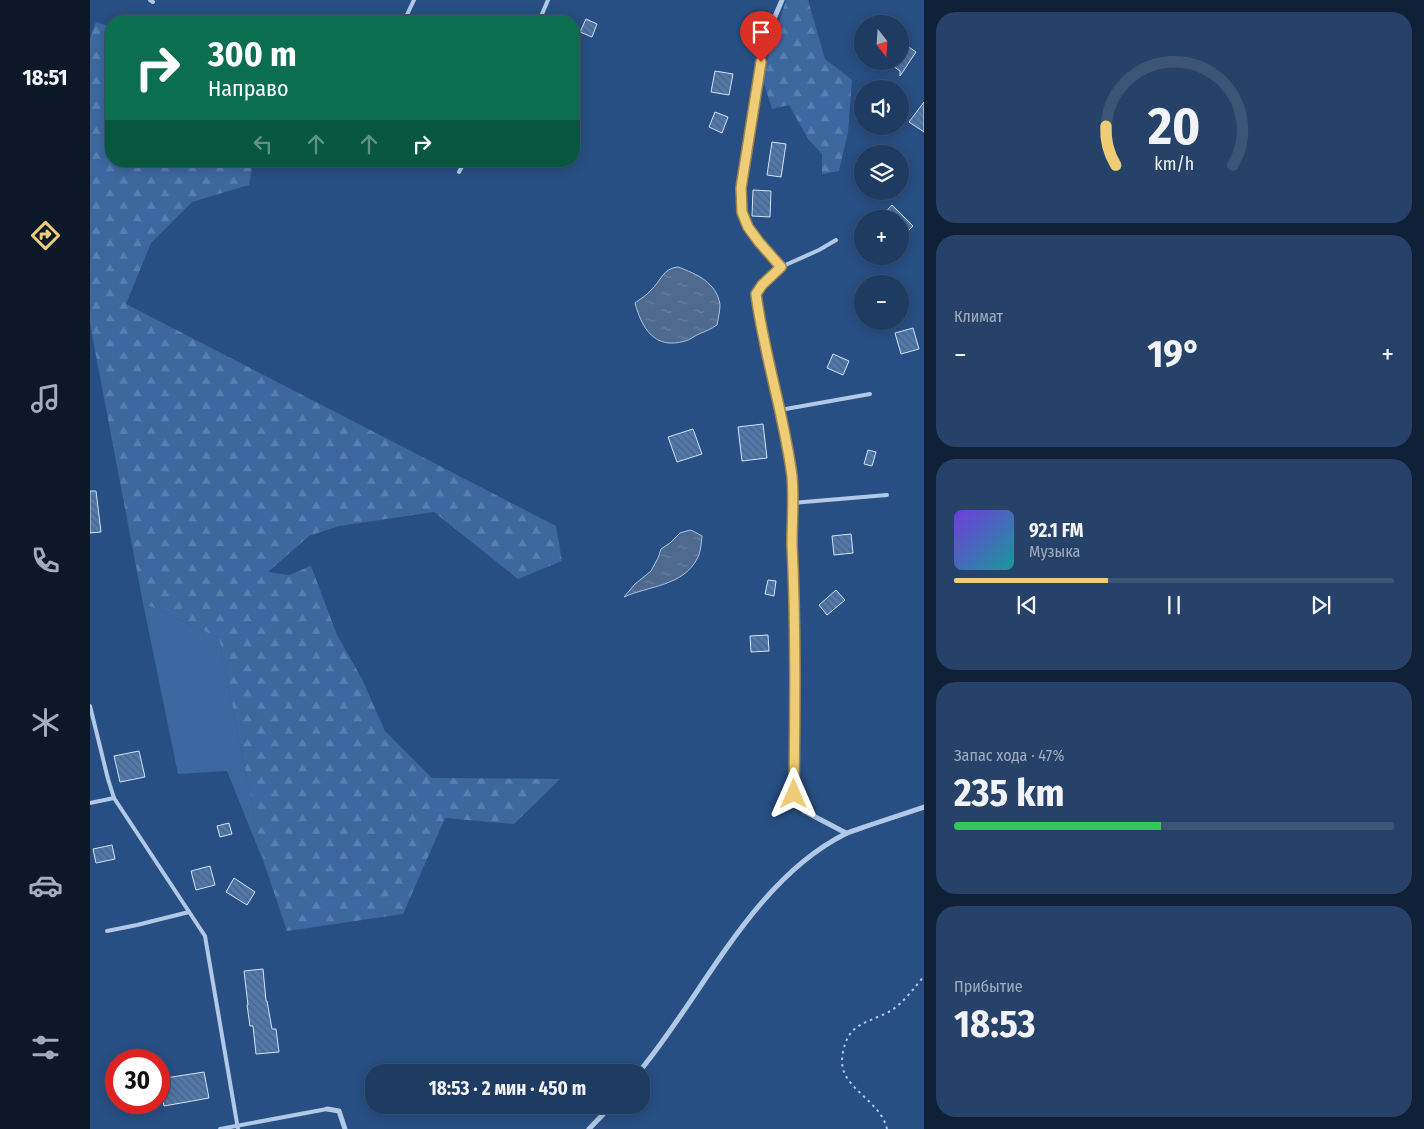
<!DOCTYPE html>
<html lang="ru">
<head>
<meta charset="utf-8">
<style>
  body { margin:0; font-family:"Fira Sans Condensed",sans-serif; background:#264268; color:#f1f3f6; height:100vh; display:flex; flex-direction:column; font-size:19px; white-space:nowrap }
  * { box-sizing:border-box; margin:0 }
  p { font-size:16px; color:#a1adbe }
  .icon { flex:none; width:28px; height:28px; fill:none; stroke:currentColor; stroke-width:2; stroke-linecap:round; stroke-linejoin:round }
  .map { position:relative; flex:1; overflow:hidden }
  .side { display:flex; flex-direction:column; gap:12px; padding:12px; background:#102036; width:500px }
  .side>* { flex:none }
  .hud { position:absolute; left:15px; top:15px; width:475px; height:152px; border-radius:20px; box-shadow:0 2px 12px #0003,0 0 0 1px #3c5577; background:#0b6e4f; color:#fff; overflow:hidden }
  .needle { width:32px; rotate:163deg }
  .fabs { position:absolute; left:764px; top:15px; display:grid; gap:10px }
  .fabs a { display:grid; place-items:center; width:55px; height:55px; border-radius:50%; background:#1e3b62; box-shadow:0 2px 12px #0003,0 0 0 1px #3c5577; font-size:25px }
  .speed { position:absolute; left:15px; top:1049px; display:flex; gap:10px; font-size:25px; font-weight:700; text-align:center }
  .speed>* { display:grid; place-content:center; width:65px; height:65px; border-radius:50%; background:#1e3b62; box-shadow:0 2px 12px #0003,0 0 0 1px #3c5577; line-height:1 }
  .speed .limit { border:8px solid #d22; background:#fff; color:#111 }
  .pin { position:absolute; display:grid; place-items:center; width:42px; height:42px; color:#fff; margin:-51px -21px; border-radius:50% 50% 50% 0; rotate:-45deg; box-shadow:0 0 5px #0007 }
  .pin .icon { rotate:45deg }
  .me { position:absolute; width:55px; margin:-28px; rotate:0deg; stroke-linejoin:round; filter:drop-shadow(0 0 4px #0008) }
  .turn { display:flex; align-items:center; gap:18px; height:105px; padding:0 20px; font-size:22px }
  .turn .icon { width:65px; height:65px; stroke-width:2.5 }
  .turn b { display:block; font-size:35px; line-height:42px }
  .lanes { display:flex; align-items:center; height:48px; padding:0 20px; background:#0003; justify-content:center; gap:25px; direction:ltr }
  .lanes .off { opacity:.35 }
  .big { font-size:38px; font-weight:700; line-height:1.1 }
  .side .card { flex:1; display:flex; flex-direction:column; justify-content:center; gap:8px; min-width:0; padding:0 18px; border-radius:20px; background:#264268 }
  .side .dial { align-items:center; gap:0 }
  .dial svg { height:130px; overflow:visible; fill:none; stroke:#3c5577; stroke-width:7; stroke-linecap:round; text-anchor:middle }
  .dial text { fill:#f1f3f6; stroke:none }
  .song { display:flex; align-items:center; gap:15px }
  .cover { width:60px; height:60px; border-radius:8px; background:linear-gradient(135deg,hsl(260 70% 55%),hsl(180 70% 35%)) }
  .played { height:5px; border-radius:2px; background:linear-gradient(90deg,#efcd77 35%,#3c5577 35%) }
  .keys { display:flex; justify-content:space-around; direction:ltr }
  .heat { display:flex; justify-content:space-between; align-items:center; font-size:28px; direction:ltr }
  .charge { height:8px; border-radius:4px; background:linear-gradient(90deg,#34c759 47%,#3c5577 0) }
  .trip { position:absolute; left:275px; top:1064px; width:285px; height:50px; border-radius:20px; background:#1e3b62; box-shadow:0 2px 12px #0003,0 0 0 1px #3c5577; font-weight:700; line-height:50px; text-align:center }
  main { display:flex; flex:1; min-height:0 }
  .menu { display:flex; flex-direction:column; width:90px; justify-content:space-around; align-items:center; background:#0c1827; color:#a1adbe }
  .menu .icon { width:35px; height:35px }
  .menu .selected { color:#efcd77 }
  .menu b { font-size:22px; color:#f1f3f6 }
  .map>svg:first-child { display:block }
  .green { fill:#3c689f }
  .forest { fill:url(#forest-firs) }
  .water { fill:url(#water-ripples); stroke:#a6c4e7 }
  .building { fill:url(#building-back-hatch); stroke:#d4e3f5 }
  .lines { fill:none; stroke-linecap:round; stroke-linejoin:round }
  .path { stroke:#b1c9e7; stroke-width:2; stroke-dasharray:2.5 4; stroke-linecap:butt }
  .lane { stroke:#b1c9e7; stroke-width:4 }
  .street { stroke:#b1c9e7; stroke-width:5 }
  .route-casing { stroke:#9b854d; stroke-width:12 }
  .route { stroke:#efcd77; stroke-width:9 }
</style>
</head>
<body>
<main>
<nav class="menu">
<b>18:51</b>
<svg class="icon selected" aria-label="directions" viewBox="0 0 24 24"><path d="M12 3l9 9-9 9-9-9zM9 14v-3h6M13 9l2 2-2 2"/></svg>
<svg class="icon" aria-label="music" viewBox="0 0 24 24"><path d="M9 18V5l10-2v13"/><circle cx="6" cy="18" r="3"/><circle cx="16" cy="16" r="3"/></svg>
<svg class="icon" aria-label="phone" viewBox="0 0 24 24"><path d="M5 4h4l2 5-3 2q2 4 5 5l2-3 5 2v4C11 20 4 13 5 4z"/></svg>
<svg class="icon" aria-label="climate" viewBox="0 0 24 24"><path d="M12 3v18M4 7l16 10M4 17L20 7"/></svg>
<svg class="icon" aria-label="car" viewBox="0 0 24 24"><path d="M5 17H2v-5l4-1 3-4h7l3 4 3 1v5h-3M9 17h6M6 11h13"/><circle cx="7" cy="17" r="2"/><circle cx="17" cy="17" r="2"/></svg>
<svg class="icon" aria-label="filters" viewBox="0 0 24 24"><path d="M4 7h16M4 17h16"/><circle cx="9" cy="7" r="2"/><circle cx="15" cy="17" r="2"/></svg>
</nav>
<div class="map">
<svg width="834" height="1129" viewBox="0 0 834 1129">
  <defs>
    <pattern id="forest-firs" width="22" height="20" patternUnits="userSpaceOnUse" patternTransform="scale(1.25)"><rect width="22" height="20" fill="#3c689f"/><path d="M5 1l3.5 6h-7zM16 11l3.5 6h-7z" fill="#597fad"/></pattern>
    <pattern id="water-ripples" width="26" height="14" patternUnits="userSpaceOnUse" patternTransform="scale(1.25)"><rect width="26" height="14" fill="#4e6a8f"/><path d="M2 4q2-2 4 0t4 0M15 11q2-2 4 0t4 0" fill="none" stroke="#6980a0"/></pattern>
    <pattern id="building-back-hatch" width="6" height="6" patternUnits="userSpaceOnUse" patternTransform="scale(1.25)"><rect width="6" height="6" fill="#5078ab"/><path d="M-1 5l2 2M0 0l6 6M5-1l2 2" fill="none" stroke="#4e627c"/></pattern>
  </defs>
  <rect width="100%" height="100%" fill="#284f83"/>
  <path class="green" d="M53 603 129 638 174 863 137 771 88 774Z"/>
  <g class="forest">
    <path d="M696 0H718L735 59 762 80 758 132 749 171 732 174V154L718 139 699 105 682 109 672 77Z"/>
    <path d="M6 22 21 27V161H163L159 185 102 202 61 243 36 304 466 526 472 561 428 579 344 512 249 526 219 536 178 572 199 575 221 566 247 635 272 679 295 731 342 778 470 779 424 824 355 818 313 914 197 931 174 863 129 638 53 603 0 324V38Z"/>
  </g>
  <g class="water">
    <path d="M588 267C607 274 627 283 630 305 630 311 628 319 627 325 621 329 616 331 609 334 604 336 600 340 595 341 565 350 552 329 545 303 550 299 556 296 561 290 571 281 573 268 588 267Z"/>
    <path d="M600 530 603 531 612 536C611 544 611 552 607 559 593 586 558 586 534 597L545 584 561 571 568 558 571 549 580 543 590 533Z"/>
  </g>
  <g class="building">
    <path d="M496 19 507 24 502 37 490 32Z"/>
    <path d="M810 41 826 52 810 76V71L796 61H810Z"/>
    <path d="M625 71 643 74 639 95 621 92Z"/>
    <path d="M834 102V132L819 122Z"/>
    <path d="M625 112 638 117 632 133 619 127Z"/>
    <path d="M682 142 696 144 691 177 677 175Z"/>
    <path d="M663 190 681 191 680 217 662 216Z"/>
    <path d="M802 205 823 226 810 239V219H789Z"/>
    <path d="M823 328 829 349 811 354 805 333Z"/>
    <path d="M743 354 759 361 753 375 737 368Z"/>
    <path d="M673 424 677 458 652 461 648 427Z"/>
    <path d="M603 429 612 454 587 462 578 437Z"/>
    <path d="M778 450 786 452 782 466 774 464Z"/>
    <path d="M0 491H6L11 532 0 533Z"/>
    <path d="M761 534 763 553 744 555 742 536Z"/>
    <path d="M678 580 686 581 684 596 675 594Z"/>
    <path d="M746 590 755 600 737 615 729 605Z"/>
    <path d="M678 635 679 651 661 652 660 636Z"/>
    <path d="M49 751 55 777 30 782 24 756Z"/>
    <path d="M139 823 142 834 130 837 127 826Z"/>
    <path d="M22 845 25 859 6 863 3 849Z"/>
    <path d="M120 866 125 885 106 890 101 871Z"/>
    <path d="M144 878 165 892 157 905 136 892Z"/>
    <path d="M173 969 176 1001H177L182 1029H186L189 1052 166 1054 163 1026H160L157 1005H158L154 971Z"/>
    <path d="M114 1072 119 1098 74 1106 69 1079Z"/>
  </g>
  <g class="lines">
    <path class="path" d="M797 1129C792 1107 769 1096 757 1078 752 1070 751 1061 753 1052 758 1027 770 1025 792 1015 795 1014 799 1012 802 1010 813 1003 826 986 834 976"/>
    <g class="lane">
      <path d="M60 0 63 2"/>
      <path d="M314 21 324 0"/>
      <path d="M449 21 458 0"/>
      <path d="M369 172 375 161"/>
      <path d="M691 267 729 250 746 240"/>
      <path d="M690 410 780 394"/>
      <path d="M702 503 797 495"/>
      <path d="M0 706 18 779 24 798 115 936 148 1129"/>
      <path d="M0 803 24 798"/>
      <path d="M17 931 47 925 99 912"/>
      <path d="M130 1129 237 1109"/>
    </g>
    <g class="street">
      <path d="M692 0 684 19 671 62 651 188 652 212 658 227 669 242 691 267 673 285 666 294 669 321 695 433 702 478V524L705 668 704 794 708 805 714 811 756 833"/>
      <path d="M549 1072C613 995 662 881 755 834 763 830 772 828 780 825 798 819 816 813 834 807"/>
      <path d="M237 1109 249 1111 255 1129"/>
      <path d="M499 1129 522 1105"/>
    </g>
  </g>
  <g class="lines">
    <defs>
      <path id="route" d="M671 62 651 188 652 212 658 227 669 242 691 267 672 285 666 294C674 355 694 414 702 476 704 497 702 522 702 544 706 627 705 711 704 794"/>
    </defs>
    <use href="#route" class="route-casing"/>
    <use href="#route" class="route"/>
  </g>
</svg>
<div class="fabs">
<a><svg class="needle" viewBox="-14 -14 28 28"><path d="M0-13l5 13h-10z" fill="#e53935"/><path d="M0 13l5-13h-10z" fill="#a1adbe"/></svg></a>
<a><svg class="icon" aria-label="sound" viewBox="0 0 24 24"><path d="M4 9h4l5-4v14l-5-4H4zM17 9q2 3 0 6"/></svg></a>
<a><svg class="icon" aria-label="layers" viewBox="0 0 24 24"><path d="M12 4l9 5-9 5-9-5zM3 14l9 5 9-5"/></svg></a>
<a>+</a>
<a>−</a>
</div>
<div class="speed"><div class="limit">30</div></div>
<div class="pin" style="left:671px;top:62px;background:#d93025"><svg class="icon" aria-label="arrive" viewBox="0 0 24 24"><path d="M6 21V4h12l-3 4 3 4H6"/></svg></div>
<svg class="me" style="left:704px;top:794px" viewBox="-20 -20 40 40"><path d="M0-17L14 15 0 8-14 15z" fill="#efcd77" stroke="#fff" stroke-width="4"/></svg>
<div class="trip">18:53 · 2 мин · 450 m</div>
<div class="hud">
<div class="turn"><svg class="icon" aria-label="right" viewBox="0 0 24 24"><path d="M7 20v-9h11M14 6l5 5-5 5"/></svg><div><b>300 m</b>Направо</div></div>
<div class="lanes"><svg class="icon off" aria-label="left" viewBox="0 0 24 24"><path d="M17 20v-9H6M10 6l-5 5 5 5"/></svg><svg class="icon off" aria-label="ahead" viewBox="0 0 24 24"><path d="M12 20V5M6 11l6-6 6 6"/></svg><svg class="icon off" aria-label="ahead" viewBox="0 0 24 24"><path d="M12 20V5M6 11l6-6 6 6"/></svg><svg class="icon" aria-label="right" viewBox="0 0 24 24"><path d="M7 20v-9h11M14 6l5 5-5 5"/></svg></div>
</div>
</div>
<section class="side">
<div class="card dial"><svg viewBox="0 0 100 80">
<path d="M14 69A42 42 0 1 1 86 69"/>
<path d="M14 69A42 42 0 0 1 8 45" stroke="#efcd77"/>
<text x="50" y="56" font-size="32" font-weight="700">20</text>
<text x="50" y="72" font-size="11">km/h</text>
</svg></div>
<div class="card"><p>Климат</p>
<div class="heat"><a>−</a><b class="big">19°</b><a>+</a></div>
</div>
<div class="card">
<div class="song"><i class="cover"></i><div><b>92.1 FM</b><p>Музыка</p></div></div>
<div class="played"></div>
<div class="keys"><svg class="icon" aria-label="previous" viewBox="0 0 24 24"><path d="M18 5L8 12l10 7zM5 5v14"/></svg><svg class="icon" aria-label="pause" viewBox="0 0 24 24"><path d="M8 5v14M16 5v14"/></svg><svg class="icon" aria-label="next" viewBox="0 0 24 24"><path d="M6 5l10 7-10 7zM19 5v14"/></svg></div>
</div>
<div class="card"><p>Запас хода · 47%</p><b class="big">235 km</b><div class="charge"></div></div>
<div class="card"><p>Прибытие</p><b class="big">18:53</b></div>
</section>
</main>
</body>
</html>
